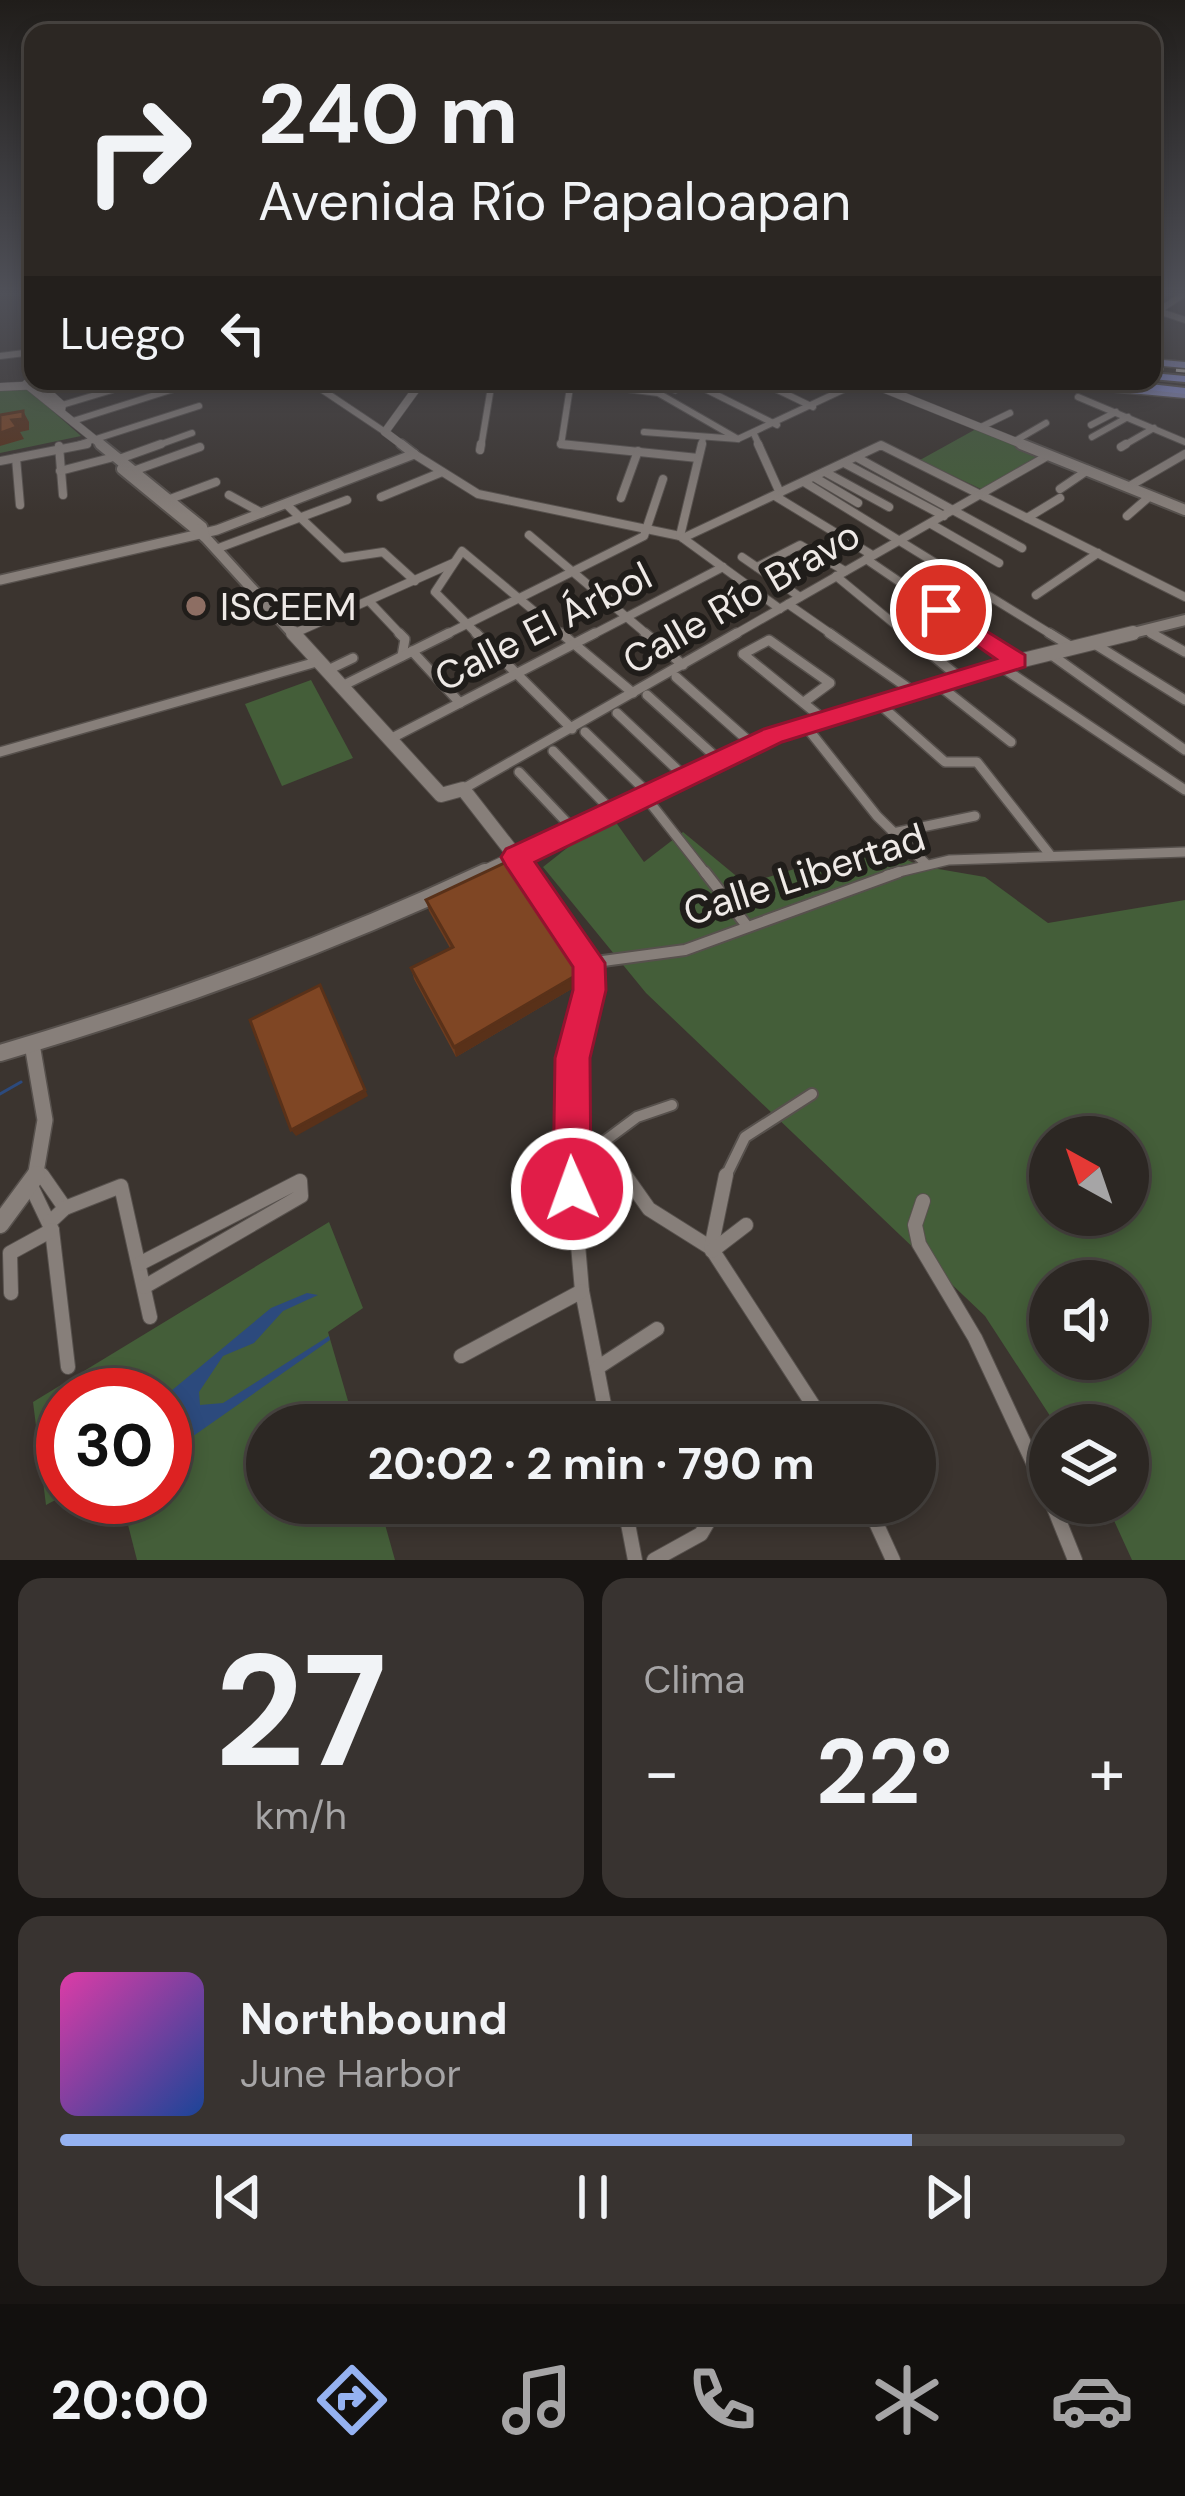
<!DOCTYPE html>
<html lang="es">
<head>
<meta charset="utf-8">
<style>
  body { margin:0; font-family:"DM Sans",sans-serif; background:#383330; color:#f1f3f6; height:100vh; display:flex; flex-direction:column; font-size:45px; white-space:nowrap }
  * { box-sizing:border-box; margin:0 }
  p { font-size:39px; color:#a6a5a6 }
  .icon { flex:none; width:66px; height:66px; fill:none; stroke:currentColor; stroke-width:2; stroke-linecap:round; stroke-linejoin:round }
  .map { position:relative; height:1560px; overflow:hidden }
  .drawer { display:flex; flex-direction:column; gap:18px; padding:18px; background:#181513; flex:1 }
  .drawer>* { flex:none }
  .banner { position:absolute; left:24px; top:24px; width:1137px; height:366px; border-radius:24px; box-shadow:0 6px 18px #0003,0 0 0 3px #484441; background:#2c2723; color:#f1f3f6; overflow:hidden }
  .needle { width:78px; rotate:320deg }
  .tools { position:absolute; left:1029px; top:1116px; display:grid; gap:24px }
  .tools a { display:grid; place-items:center; width:120px; height:120px; border-radius:50%; background:#2c2723; box-shadow:0 6px 18px #0003,0 0 0 3px #484441; font-size:60px }
  .speed { position:absolute; left:36px; top:1368px; display:flex; gap:24px; font-size:60px; font-weight:700; text-align:center }
  .speed>* { display:grid; place-content:center; width:156px; height:156px; border-radius:50%; background:#2c2723; box-shadow:0 6px 18px #0003,0 0 0 3px #484441; line-height:1 }
  .speed .limit { border:18px solid #d22; background:#fff; color:#111 }
  .pin { position:absolute; display:grid; place-items:center; width:102px; height:102px; color:#fff; margin:-51px; border:6px solid #fff; border-radius:50%; box-shadow:0 3px 12px #0007 }
  .me { position:absolute; width:132px; margin:-66px; rotate:358deg; stroke-linejoin:round; filter:drop-shadow(0 0 9px #0008) }
  .turn { display:flex; align-items:center; gap:42px; height:252px; padding:0 36px; font-size:54px }
  .turn .icon { width:156px; height:156px; stroke-width:2.5 }
  .turn b { display:block; font-size:84px; line-height:102px }
  .then { display:flex; align-items:center; height:114px; padding:0 36px; background:#0003; gap:24px; font-size:45px }
  .big { font-size:90px; font-weight:700; line-height:1.1 }
  .drawer .card { flex:1; display:flex; flex-direction:column; justify-content:center; gap:18px; min-width:0; padding:0 42px; border-radius:24px; background:#383330 }
  .drawer .dial { align-items:center; gap:0 }
  .dial b { font-size:156px; line-height:1 }
  .song { display:flex; align-items:center; gap:36px }
  .cover { width:144px; height:144px; border-radius:18px; background:linear-gradient(135deg,hsl(320 70% 55%),hsl(220 70% 35%)) }
  .played { height:12px; border-radius:6px; background:linear-gradient(90deg,#95b2f1 80%,#484441 80%) }
  .keys { display:flex; justify-content:space-around; direction:ltr }
  .heat { display:flex; justify-content:space-between; align-items:center; font-size:66px; direction:ltr }
  .drawer .tiles { flex:1; display:grid; gap:18px; grid-template-columns:1fr 1fr }
  .card:last-child { grid-column:span 2 }
  .trip { position:absolute; left:246px; top:1404px; width:690px; height:120px; border-radius:60px; background:#2c2723; box-shadow:0 6px 18px #0003,0 0 0 3px #484441; font-weight:700; line-height:120px; text-align:center }
  .tab-bar { display:flex; height:192px; justify-content:space-around; align-items:center; background:#12100e; color:#a6a5a6 }
  .tab-bar .icon { width:84px; height:84px }
  .tab-bar .current { color:#95b2f1 }
  .tab-bar b { font-size:54px; color:#f1f3f6 }
  .map>svg:first-child { display:block }
  .green { fill:#445e39; fill-rule:evenodd }
  .water { fill:#2c4a7d }
  .lines { fill:none; stroke-linecap:round; stroke-linejoin:round }
  .stream { stroke:#2c4a7d; stroke-width:3 }
  .minor-far4-casing { stroke:#57514d; stroke-width:8 }
  .minor-far3-casing { stroke:#57514d; stroke-width:10 }
  .minor-far2-casing { stroke:#57514d; stroke-width:12 }
  .minor-far1-casing { stroke:#57514d; stroke-width:14 }
  .minor-casing { stroke:#57514d; stroke-width:16 }
  .tertiary-far3-casing { stroke:#57514d; stroke-width:9 }
  .tertiary-far2-casing { stroke:#57514d; stroke-width:12 }
  .tertiary-far1-casing { stroke:#57514d; stroke-width:18 }
  .tertiary-casing { stroke:#57514d; stroke-width:21 }
  .secondary-far3-casing { stroke:#57514d; stroke-width:9 }
  .secondary-far2-casing { stroke:#57514d; stroke-width:14 }
  .secondary-far1-casing { stroke:#57514d; stroke-width:16 }
  .secondary-casing { stroke:#57514d; stroke-width:20 }
  .primary-casing { stroke:#57514d; stroke-width:3 }
  .trunk-casing { stroke:#57514d; stroke-width:4 }
  .minor-far4 { stroke:#877f7a; stroke-width:6 }
  .minor-far3 { stroke:#877f7a; stroke-width:8 }
  .minor-far2 { stroke:#877f7a; stroke-width:9 }
  .minor-far1 { stroke:#877f7a; stroke-width:10 }
  .minor { stroke:#877f7a; stroke-width:14 }
  .tertiary-far3 { stroke:#877f7a; stroke-width:8 }
  .tertiary-far2 { stroke:#877f7a; stroke-width:9 }
  .tertiary-far1 { stroke:#877f7a; stroke-width:15 }
  .tertiary { stroke:#877f7a; stroke-width:18 }
  .secondary-far3 { stroke:#877f7a; stroke-width:8 }
  .secondary-far2 { stroke:#877f7a; stroke-width:10 }
  .secondary-far1 { stroke:#877f7a; stroke-width:14 }
  .secondary { stroke:#877f7a; stroke-width:16 }
  .primary { fill:#8b8ec0; fill-rule:evenodd }
  .trunk { fill:#8c93d7; fill-rule:evenodd }
  .rail { stroke:#c1bcb8; stroke-width:3; stroke-dasharray:12 12; stroke-linecap:butt }
  .wall { fill:#6d3c1f }
  .shaded-wall { fill:#593119 }
  .building { fill:#7f4624; stroke:#593119; stroke-width:3 }
  .route { fill:#e11d48; stroke:#92132f; stroke-width:3 }
  .education-dot { fill:#8d6e63; stroke:#201d1a; stroke-width:4.5 }
  .labels { text-anchor:middle; stroke-width:12; stroke-linejoin:round; paint-order:stroke }
  .street-label { font-size:39px; fill:#eee9e6; stroke:#201d1a }
  .poi-label { font-size:39px; fill:#eee9e6; stroke:#201d1a; text-anchor:start }
</style>
</head>
<body>
<div class="map">
<svg width="1185" height="1560" viewBox="0 0 1185 1560">
  <rect width="100%" height="100%" fill="#3b342f"/>
  <g class="green">
    <path d="M23 385 81 436 0 453V389Z"/>
    <path d="M976 429 1042 455 983 490 920 460Z"/>
    <path d="M311 680 353 758 282 786 245 704Z"/>
    <path d="M610 814 644 862 683 832 746 884 872 845 921 866 985 877 1048 923 1185 900V1560H1132L1106 1503H1128V1425H1056L985 1316 646 993 543 867ZM1050 1137H1128V1215H1050ZM1050 1281H1128V1359H1050Z"/>
    <path d="M329 1222 363 1308 328 1332 355 1425H267V1503H379L395 1560H137L126 1517 96 1501 69 1497H165V1395H63V1496L46 1505 33 1402Z"/>
  </g>
  <path class="water" d="M307 1293 318 1295 283 1311 254 1343 223 1356 199 1392 200 1405 223 1403 329 1336 330 1340 179 1446 167 1466 173 1490 165 1498V1396L271 1308Z"/>
  <g class="lines">
    <path class="stream" d="M0 1094 21 1082"/>
    <defs>
      <g id="minor-far4">
        <path d="M1155 310 1185 320"/>
        <path d="M1152 315 1181 296"/>
        <path d="M0 356 33 352"/>
        <path d="M309 381 385 432"/>
        <path d="M566 381 658 393 738 439"/>
        <path d="M571 381 561 445 583 447"/>
        <path d="M657 381 675 390"/>
        <path d="M708 381 701 387 777 425"/>
        <path d="M759 381 813 407"/>
        <path d="M1078 397 1185 442"/>
        <path d="M62 405 112 390"/>
        <path d="M73 421 199 381"/>
        <path d="M1091 425 1116 412"/>
        <path d="M981 427 1010 413"/>
        <path d="M644 432 738 439 862 381"/>
        <path d="M754 434 760 447"/>
        <path d="M1092 437 1128 417"/>
        <path d="M1015 441 1046 423"/>
        <path d="M71 447 199 406"/>
        <path d="M153 447 192 433"/>
        <path d="M481 447 492 381"/>
        <path d="M701 447 703 438"/>
        <path d="M877 447H885"/>
        <path d="M1121 447 1154 428"/>
      </g>
      <g id="minor-far3">
        <path d="M561 444 698 458"/>
        <path d="M758 444 780 493"/>
        <path d="M59 446 63 495"/>
        <path d="M1121 447 1126 444"/>
        <path d="M480 450 481 444"/>
        <path d="M414 454 478 494 680 536 780 609"/>
        <path d="M856 457 1022 548"/>
        <path d="M16 458 20 505"/>
        <path d="M122 458 161 444"/>
        <path d="M0 461 87 444"/>
        <path d="M844 463 944 516"/>
        <path d="M136 470 200 447"/>
        <path d="M60 471 110 458"/>
        <path d="M825 472 889 507"/>
        <path d="M814 477 858 503"/>
        <path d="M804 482 1054 636"/>
        <path d="M1128 487 1185 454"/>
        <path d="M1060 489 1088 470"/>
        <path d="M229 495 262 513"/>
        <path d="M775 496 872 555"/>
        <path d="M381 497 442 472"/>
        <path d="M621 498 638 451"/>
        <path d="M170 499 216 482"/>
        <path d="M286 504 343 558 383 552 415 581"/>
        <path d="M1127 516 1150 496"/>
        <path d="M1027 518 1060 498"/>
        <path d="M931 524 999 563"/>
        <path d="M529 535 649 636"/>
        <path d="M680 536 702 444"/>
        <path d="M683 538 881 445 1185 597"/>
        <path d="M216 549 347 500"/>
        <path d="M742 557 800 597"/>
        <path d="M866 559 979 636"/>
        <path d="M757 567 800 545 845 571"/>
        <path d="M836 576 909 636"/>
        <path d="M1036 595 1098 553"/>
        <path d="M369 601 402 636"/>
        <path d="M788 604 834 636"/>
        <path d="M1146 630 1157 636"/>
        <path d="M295 633 453 563"/>
        <path d="M443 636 644 536 663 479"/>
        <path d="M479 636 435 592 462 551 564 636"/>
        <path d="M590 636 723 567"/>
        <path d="M732 636 1049 455"/>
      </g>
      <g id="minor-far2">
        <path d="M399 633 405 639 402 656"/>
        <path d="M476 633 572 729"/>
        <path d="M561 633 633 693"/>
        <path d="M645 633 683 665"/>
        <path d="M829 633 911 690"/>
        <path d="M905 633 959 677"/>
        <path d="M975 633 1016 661"/>
        <path d="M1049 633 1072 647"/>
        <path d="M1151 633 1185 652"/>
        <path d="M1093 643 1185 700"/>
        <path d="M412 651 460 703"/>
        <path d="M1049 653 1185 750"/>
        <path d="M1000 666 1185 790"/>
        <path d="M328 670 353 658"/>
        <path d="M676 677 752 744"/>
        <path d="M936 683 1011 742"/>
        <path d="M342 686 449 633"/>
        <path d="M647 695 718 759"/>
        <path d="M876 701 945 762H977L1051 856"/>
        <path d="M804 702 830 683 769 640 743 654 822 718"/>
        <path d="M617 713 684 776"/>
        <path d="M804 724 877 816 926 864"/>
        <path d="M585 732 648 793"/>
        <path d="M390 739 595 633"/>
        <path d="M553 751 612 811"/>
        <path d="M0 752 320 661"/>
        <path d="M519 772 573 829"/>
        <path d="M463 789 737 633"/>
        <path d="M644 795 707 875"/>
        <path d="M893 833 975 816"/>
        <path d="M516 857 528 875"/>
        <path d="M887 875 949 860 1185 852"/>
      </g>
      <g id="minor-far1">
        <path d="M526 872 588 963 590 990 573 1058V1178"/>
        <path d="M705 872 747 926"/>
        <path d="M588 963 685 950 899 872"/>
        <path d="M570 1123 608 1150 627 1178"/>
        <path d="M602 1143 637 1117 672 1105"/>
        <path d="M41 1174 44 1178"/>
        <path d="M725 1178 745 1137 812 1094"/>
      </g>
      <g id="minor">
        <path d="M42 1175 65 1208"/>
        <path d="M572 1175 582 1291 608 1425"/>
        <path d="M625 1175 649 1209 711 1248 826 1425"/>
        <path d="M32 1188 52 1230 68 1367"/>
        <path d="M923 1201 915 1225 919 1244 975 1338 1050 1499"/>
        <path d="M50 1222 65 1208 121 1186 150 1317"/>
        <path d="M711 1248 726 1175"/>
        <path d="M712 1251 746 1225"/>
        <path d="M139 1264 300 1181 301 1196 144 1287"/>
        <path d="M11 1293 10 1253 52 1230"/>
        <path d="M461 1356 582 1291"/>
        <path d="M597 1368 657 1329"/>
        <path d="M624 1503 635 1560"/>
        <path d="M867 1503 893 1560"/>
        <path d="M1052 1503 1075 1560"/>
        <path d="M654 1560 701 1534 719 1503"/>
      </g>
      <path id="tertiary-far3" d="M405 447 385 432 422 381"/>
      <g id="tertiary-far2">
        <path d="M401 444 414 454"/>
        <path d="M0 580 217 530 414 454"/>
      </g>
      <path id="tertiary-far1" d="M32 1044 45 1120 35 1178"/>
      <path id="tertiary" d="M0 1224 36 1175"/>
      <g id="secondary-far3">
        <path d="M865 381 1029 447"/>
        <path d="M26 384 104 447"/>
        <path d="M0 387 40 385 62 405 61 411"/>
      </g>
      <g id="secondary-far2">
        <path d="M100 444 202 527 205 537 295 636"/>
        <path d="M1021 444 1185 510"/>
        <path d="M122 469 205 537"/>
        <path d="M1121 636 1185 620"/>
      </g>
      <g id="secondary-far1">
        <path d="M293 633 441 795 463 789 516 857"/>
        <path d="M479 875 790 729 999 666 1133 633"/>
      </g>
      <path id="secondary" d="M0 1053C167 1004 327 946 485 872"/>
      <g id="primary">
        <path d="M1152 359 1185 362V368L1152 365Z"/>
        <path d="M1026 381H1062L1185 392V398L1031 384Z"/>
      </g>
      <g id="trunk">
        <path d="M1152 373 1185 376V382L1152 379Z"/>
        <path d="M1092 381H1124L1185 388V394L1097 384Z"/>
      </g>
    </defs>
    <use href="#minor-far4" class="minor-far4-casing"/>
    <use href="#minor-far3" class="minor-far3-casing"/>
    <use href="#minor-far2" class="minor-far2-casing"/>
    <use href="#minor-far1" class="minor-far1-casing"/>
    <use href="#minor" class="minor-casing"/>
    <use href="#tertiary-far3" class="tertiary-far3-casing"/>
    <use href="#tertiary-far2" class="tertiary-far2-casing"/>
    <use href="#tertiary-far1" class="tertiary-far1-casing"/>
    <use href="#tertiary" class="tertiary-casing"/>
    <use href="#secondary-far3" class="secondary-far3-casing"/>
    <use href="#secondary-far2" class="secondary-far2-casing"/>
    <use href="#secondary-far1" class="secondary-far1-casing"/>
    <use href="#secondary" class="secondary-casing"/>
    <use href="#primary" class="primary-casing"/>
    <use href="#trunk" class="trunk-casing"/>
    <use href="#minor-far4" class="minor-far4"/>
    <use href="#minor-far3" class="minor-far3"/>
    <use href="#minor-far2" class="minor-far2"/>
    <use href="#minor-far1" class="minor-far1"/>
    <use href="#minor" class="minor"/>
    <use href="#tertiary-far3" class="tertiary-far3"/>
    <use href="#tertiary-far2" class="tertiary-far2"/>
    <use href="#tertiary-far1" class="tertiary-far1"/>
    <use href="#tertiary" class="tertiary"/>
    <use href="#secondary-far3" class="secondary-far3"/>
    <use href="#secondary-far2" class="secondary-far2"/>
    <use href="#secondary-far1" class="secondary-far1"/>
    <use href="#secondary" class="secondary"/>
    <use href="#primary" class="primary"/>
    <use href="#trunk" class="trunk"/>
    <path class="rail" d="M1152 368 1185 371"/>
  </g>
  <path class="wall" d="M426 900 580 984 456 1057 414 979 411 968 450 948 429 911Z"/>
  <g class="shaded-wall">
    <path d="M23 411 29 422V430L20 432 24 439 0 446V433Z"/>
    <path d="M580 973V984L456 1057 454 1047Z"/>
    <path d="M324 993 368 1096 296 1136 291 1130Z"/>
  </g>
  <g class="building">
    <path d="M23 411V419L12 420 17 427 0 433V415Z"/>
    <path d="M513 859 578 956 580 973 454 1047 411 968 453 947 426 900Z"/>
    <path d="M320 985 365 1090 291 1130 250 1020Z"/>
  </g>
  <linearGradient id="sky" x2="0" y2="1"><stop stop-color="#201d1a"/><stop offset="0.57" stop-color="#4f5058"/><stop offset="1" stop-color="#4f5058" stop-opacity="0"/></linearGradient>
  <rect width="1185" height="515" fill="url(#sky)"/>
  <path class="route" d="M941 603 1025 655V667L782 742 535 862 605 963 606 990 590 1058 591 1189 586 1202 572 1208 559 1202 553 1189 555 1058 573 990V967L506 866 501 857 506 849 764 729 996 659 933 615 929 610Z"/>
  <circle class="education-dot" cx="196" cy="606" r="12"/>
  <g class="labels">
    <g class="street-label">
      <text transform="translate(741 597) rotate(-30)" y="14">Calle Río Bravo</text>
      <text transform="translate(543 626) rotate(-27)" y="14">Calle El Árbol</text>
      <text transform="translate(804 874) rotate(-18)" y="14">Calle Libertad</text>
    </g>
    <g class="poi-label">
      <text x="220" y="620">ISCEEM</text>
    </g>
  </g>
</svg>
<div class="tools">
<a><svg class="needle" viewBox="-14 -14 28 28"><path d="M0-13l5 13h-10z" fill="#e53935"/><path d="M0 13l5-13h-10z" fill="#a6a5a6"/></svg></a>
<a><svg class="icon" aria-label="sound" viewBox="0 0 24 24"><path d="M4 9h4l5-4v14l-5-4H4zM17 9q2 3 0 6"/></svg></a>
<a><svg class="icon" aria-label="layers" viewBox="0 0 24 24"><path d="M12 4l9 5-9 5-9-5zM3 14l9 5 9-5"/></svg></a>
</div>
<div class="speed"><div class="limit">30</div></div>
<div class="pin" style="left:941px;top:610px;background:#d93025"><svg class="icon" aria-label="arrive" viewBox="0 0 24 24"><path d="M6 21V4h12l-3 4 3 4H6"/></svg></div>
<svg class="me" style="left:572px;top:1189px" viewBox="-20 -20 40 40"><circle r="17" fill="#e11d48" stroke="#fff" stroke-width="3"/><path d="M0-11L8 9 0 5-8 9z" fill="#fff"/></svg>
<div class="trip">20:02 · 2 min · 790 m</div>
<div class="banner">
<div class="turn"><svg class="icon" aria-label="right" viewBox="0 0 24 24"><path d="M7 20v-9h11M14 6l5 5-5 5"/></svg><div><b>240 m</b>Avenida Río Papaloapan</div></div>
<div class="then">Luego<svg class="icon" aria-label="left" viewBox="0 0 24 24"><path d="M17 20v-9H6M10 6l-5 5 5 5"/></svg></div>
</div>
</div>
<section class="drawer">
<div class="tiles">
<div class="card dial"><b>27</b><p>km/h</p></div>
<div class="card"><p>Clima</p>
<div class="heat"><a>−</a><b class="big">22°</b><a>+</a></div>
</div>
<div class="card">
<div class="song"><i class="cover"></i><div><b>Northbound</b><p>June Harbor</p></div></div>
<div class="played"></div>
<div class="keys"><svg class="icon" aria-label="previous" viewBox="0 0 24 24"><path d="M18 5L8 12l10 7zM5 5v14"/></svg><svg class="icon" aria-label="pause" viewBox="0 0 24 24"><path d="M8 5v14M16 5v14"/></svg><svg class="icon" aria-label="next" viewBox="0 0 24 24"><path d="M6 5l10 7-10 7zM19 5v14"/></svg></div>
</div>
</div>
</section>
<nav class="tab-bar">
<b>20:00</b>
<svg class="icon current" aria-label="directions" viewBox="0 0 24 24"><path d="M12 3l9 9-9 9-9-9zM9 14v-3h6M13 9l2 2-2 2"/></svg>
<svg class="icon" aria-label="music" viewBox="0 0 24 24"><path d="M9 18V5l10-2v13"/><circle cx="6" cy="18" r="3"/><circle cx="16" cy="16" r="3"/></svg>
<svg class="icon" aria-label="phone" viewBox="0 0 24 24"><path d="M5 4h4l2 5-3 2q2 4 5 5l2-3 5 2v4C11 20 4 13 5 4z"/></svg>
<svg class="icon" aria-label="climate" viewBox="0 0 24 24"><path d="M12 3v18M4 7l16 10M4 17L20 7"/></svg>
<svg class="icon" aria-label="car" viewBox="0 0 24 24"><path d="M5 17H2v-5l4-1 3-4h7l3 4 3 1v5h-3M9 17h6M6 11h13"/><circle cx="7" cy="17" r="2"/><circle cx="17" cy="17" r="2"/></svg>
</nav>
</body>
</html>
